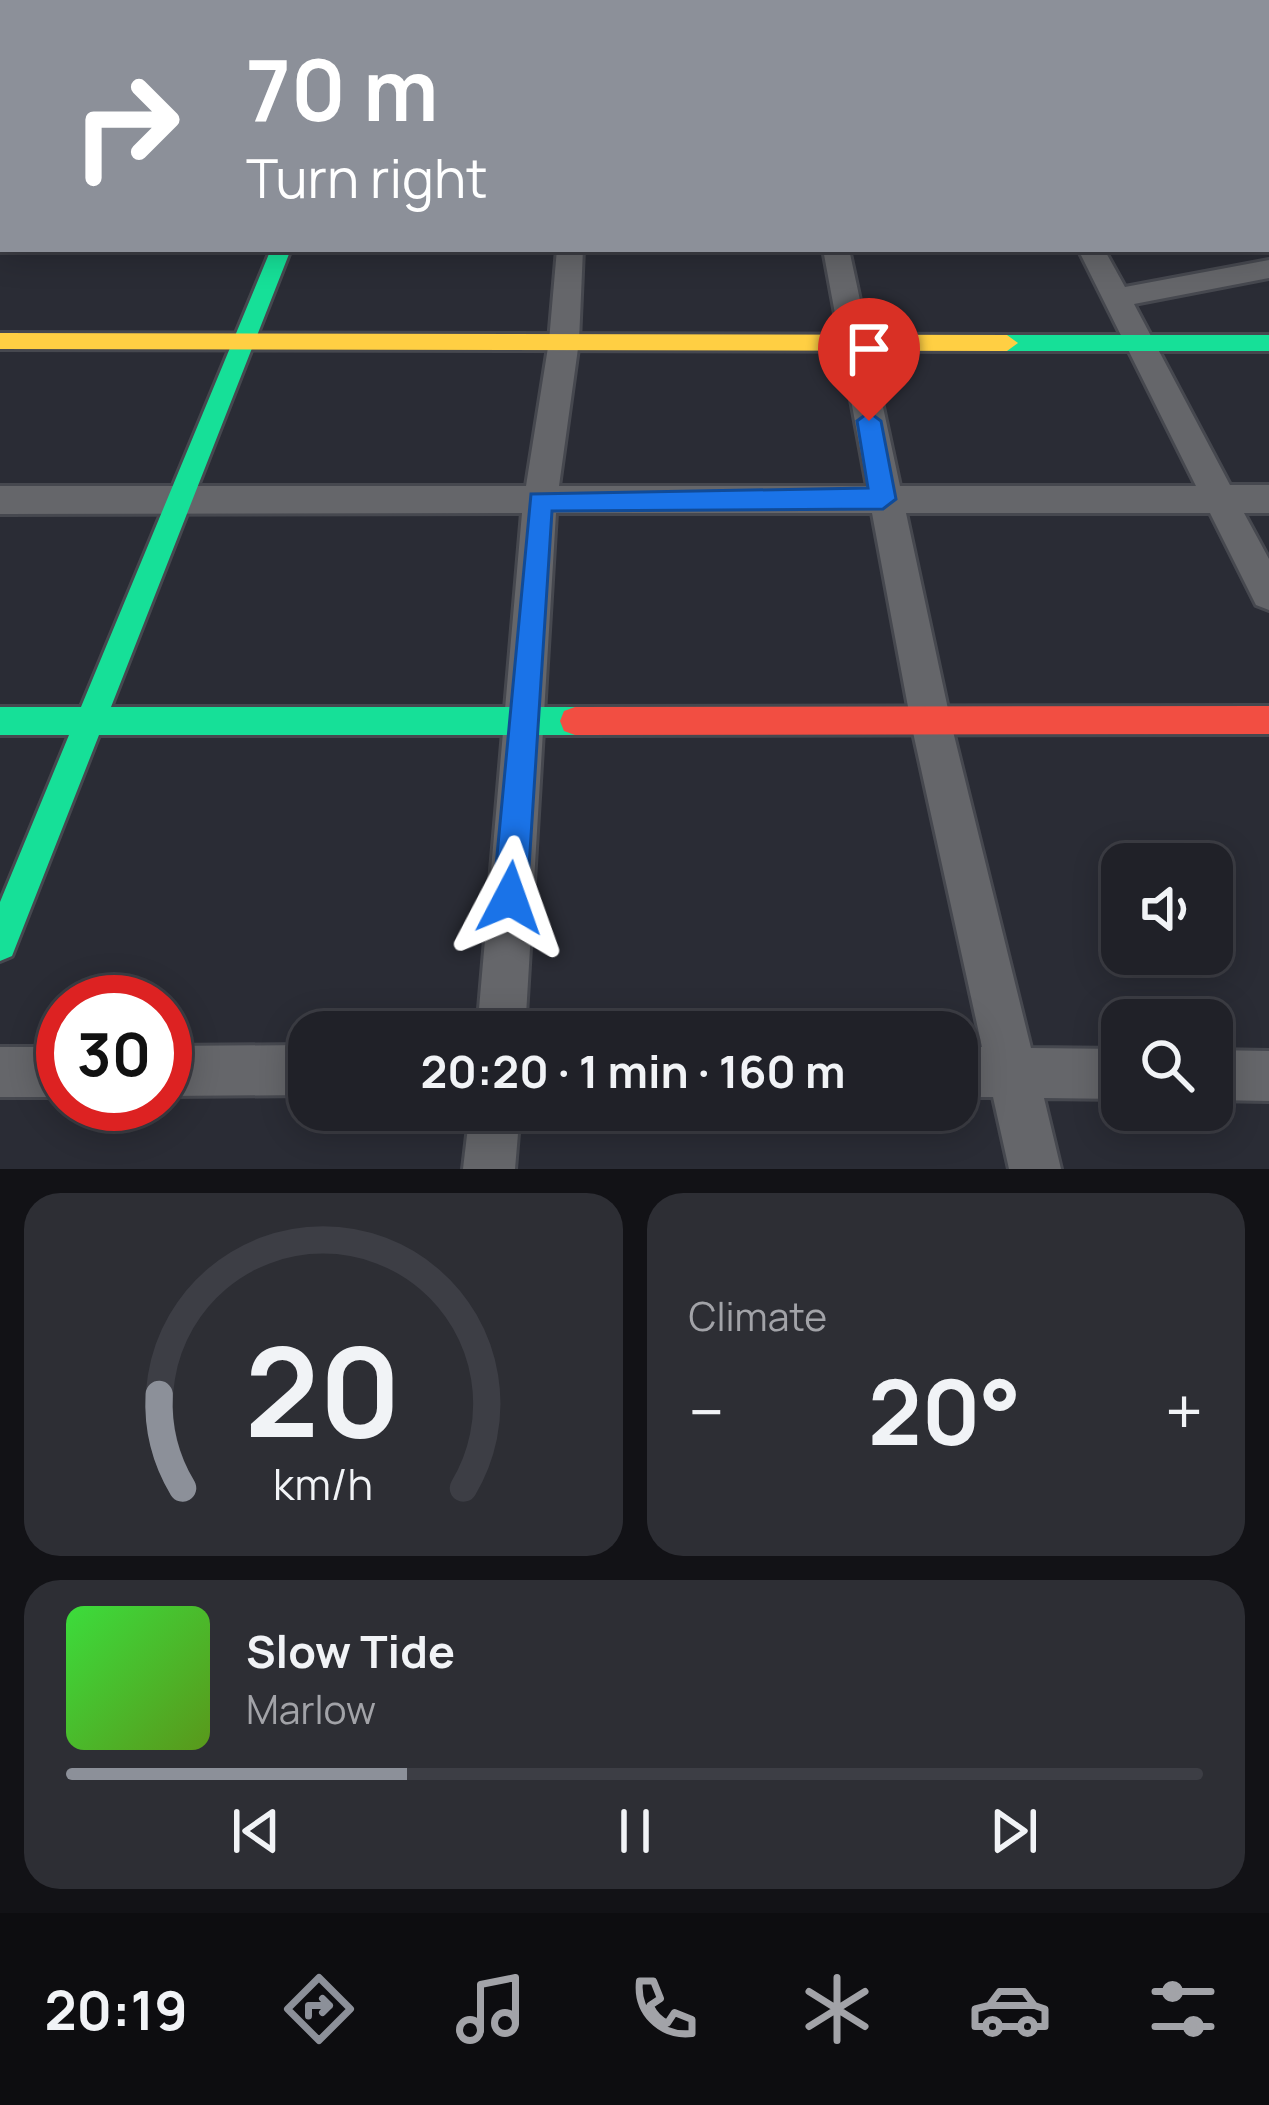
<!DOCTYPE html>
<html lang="en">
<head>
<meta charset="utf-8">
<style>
  body { margin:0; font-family:Manrope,sans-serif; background:#2d2e34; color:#f1f3f6; height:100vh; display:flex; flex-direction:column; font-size:45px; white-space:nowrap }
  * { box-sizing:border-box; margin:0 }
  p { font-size:39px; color:#a2a3a8 }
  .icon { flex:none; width:66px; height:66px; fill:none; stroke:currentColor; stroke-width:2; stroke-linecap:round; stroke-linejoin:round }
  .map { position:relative; height:1169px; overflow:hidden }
  .sheet { display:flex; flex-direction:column; gap:24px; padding:24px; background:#121216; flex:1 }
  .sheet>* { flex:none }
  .guide { position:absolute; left:0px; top:0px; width:1269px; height:252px; box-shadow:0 6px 30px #0003,0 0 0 3px #3d3e45; background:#8c9099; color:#fff; overflow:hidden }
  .tools { position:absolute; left:1101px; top:843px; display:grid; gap:24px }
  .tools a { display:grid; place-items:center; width:132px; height:132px; border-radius:24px; background:#202128; box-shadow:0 6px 30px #0003,0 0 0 3px #3d3e45; font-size:60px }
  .speed { position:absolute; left:36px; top:975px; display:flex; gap:24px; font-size:60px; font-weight:700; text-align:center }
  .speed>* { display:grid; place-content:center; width:156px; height:156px; border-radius:50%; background:#202128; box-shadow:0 6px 30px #0003,0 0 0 3px #3d3e45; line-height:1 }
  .speed .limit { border:18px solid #d22; background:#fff; color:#111 }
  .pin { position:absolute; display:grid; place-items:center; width:102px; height:102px; color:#fff; margin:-123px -51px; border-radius:50% 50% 50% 0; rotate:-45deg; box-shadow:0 0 12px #0007 }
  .pin .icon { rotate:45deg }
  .me { position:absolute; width:132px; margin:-66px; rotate:4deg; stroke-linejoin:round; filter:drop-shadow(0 0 9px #0008) }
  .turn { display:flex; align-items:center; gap:42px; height:252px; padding:0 48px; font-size:54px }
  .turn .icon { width:156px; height:156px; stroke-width:2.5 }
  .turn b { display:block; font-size:84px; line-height:102px }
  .big { font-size:90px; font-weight:700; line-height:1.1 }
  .sheet .card { flex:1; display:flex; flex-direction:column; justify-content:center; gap:18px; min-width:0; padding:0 42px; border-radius:36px; background:#2d2e34 }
  .sheet .dial { align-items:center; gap:0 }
  .dial svg { height:312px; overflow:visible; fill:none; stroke:#3d3e45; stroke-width:7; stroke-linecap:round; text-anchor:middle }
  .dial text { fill:#f1f3f6; stroke:none }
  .song { display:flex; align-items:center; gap:36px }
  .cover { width:144px; height:144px; border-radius:18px; background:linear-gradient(135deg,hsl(120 70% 55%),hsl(90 70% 35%)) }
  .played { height:12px; border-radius:6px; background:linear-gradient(90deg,#8c9099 30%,#3d3e45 30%) }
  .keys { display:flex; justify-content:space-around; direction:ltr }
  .heat { display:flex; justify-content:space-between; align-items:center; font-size:66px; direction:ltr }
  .sheet .tiles { flex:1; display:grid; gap:24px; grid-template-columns:1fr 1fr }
  .card:last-child { grid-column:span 2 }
  .trip { position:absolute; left:288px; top:1011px; width:690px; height:120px; border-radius:36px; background:#202128; box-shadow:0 6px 30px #0003,0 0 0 3px #3d3e45; font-weight:700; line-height:120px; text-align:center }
  .tabs { display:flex; height:192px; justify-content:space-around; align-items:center; background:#0d0d10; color:#a2a3a8 }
  .tabs .icon { width:84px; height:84px }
  .tabs .on { color:#8c9099 }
  .tabs b { font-size:54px; color:#f1f3f6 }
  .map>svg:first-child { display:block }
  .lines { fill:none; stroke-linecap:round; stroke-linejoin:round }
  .street-casing { stroke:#46484f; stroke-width:6 }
  .fast-casing { stroke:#46484f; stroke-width:6 }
  .slow-casing { stroke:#46484f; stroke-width:6 }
  .jam-casing { stroke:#46484f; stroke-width:6 }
  .street { fill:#65666a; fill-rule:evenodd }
  .fast { fill:#16e098; fill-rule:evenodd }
  .slow { fill:#ffcf43; fill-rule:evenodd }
  .jam { fill:#f24e42; fill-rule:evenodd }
  .wall { fill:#4e4f57 }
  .building { fill:#5f6068; stroke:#74767f; stroke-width:3 }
  .route { fill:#1a73e8; stroke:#114b97; stroke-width:3 }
</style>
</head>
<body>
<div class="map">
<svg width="1269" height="1169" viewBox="0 0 1269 1169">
  <rect width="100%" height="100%" fill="#2a2c35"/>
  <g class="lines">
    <defs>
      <g id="street">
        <path d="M150 0H170L148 3Z"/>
        <rect x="579" y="0" width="20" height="3"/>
        <path d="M930 0H950L952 3H932Z"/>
        <path d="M1182 0H1202L1204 3H1184Z"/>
        <rect x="0" y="33" width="3" height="12"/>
        <path d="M1266 93 1269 94V111L1266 110Z"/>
        <rect x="0" y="116" width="3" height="14"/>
        <path d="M3 217V236L0 237V218Z"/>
        <path d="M557 249H583L579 341 559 486H867L823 249H849L900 486H1196L1078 249H1104L1125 287 1269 260V278L1134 304 1230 485H1269V513H1244L1269 559V610L1256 605 1210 513H906L951 723 1031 1048 1122 1049V1099L1044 1098 1061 1169H1009L993 1097H957V1047H982L911 723 872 513H556L525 1032H477L522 513 0 514V486H526L549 341Z"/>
        <path d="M309 1045V1095L165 1096V1046Z"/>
        <rect x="0" y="1047" width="63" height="50"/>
        <path d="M1212 1050 1269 1051V1101L1212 1100Z"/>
        <path d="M470 1110H520L515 1169H463Z"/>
      </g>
      <g id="fast">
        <path d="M271 249H291L111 707H575L586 711 590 721 586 731 575 735H99L12 956 0 961V902L69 735H0V707H81Z"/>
        <path d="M1007 335H1269V351H1007L996 343Z"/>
      </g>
      <path id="slow" d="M0 333 1007 335 1018 343 1007 351 0 349Z"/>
      <path id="jam" d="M1269 706V734L575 735 564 731 560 721 564 711 575 707Z"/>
    </defs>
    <use href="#street" class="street-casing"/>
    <use href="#fast" class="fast-casing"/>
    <use href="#slow" class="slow-casing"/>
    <use href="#jam" class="jam-casing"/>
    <use href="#street" class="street"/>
    <use href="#fast" class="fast"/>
    <use href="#slow" class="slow"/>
    <use href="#jam" class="jam"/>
  </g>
  <path class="wall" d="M485 0H513V3H486Z"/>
  <g class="building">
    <path d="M606 0H624L625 3H607Z"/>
    <path d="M650 0H655L656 3H628Z"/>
    <path d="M694 0H721L723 3H698Z"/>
    <path d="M748 0H774L775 2 750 3Z"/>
  </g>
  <path class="route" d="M869 412 881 421 896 499 883 509 552 511 527 898 522 910 510 915 498 910 493 898 531 494 868 488 857 421Z"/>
</svg>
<div class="tools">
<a><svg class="icon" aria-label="sound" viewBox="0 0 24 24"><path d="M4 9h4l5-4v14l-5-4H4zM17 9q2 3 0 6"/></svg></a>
<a><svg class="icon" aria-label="search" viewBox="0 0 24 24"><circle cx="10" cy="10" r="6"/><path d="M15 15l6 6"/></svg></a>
</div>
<div class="speed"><div class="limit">30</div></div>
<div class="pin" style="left:869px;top:421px;background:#d93025"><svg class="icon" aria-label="arrive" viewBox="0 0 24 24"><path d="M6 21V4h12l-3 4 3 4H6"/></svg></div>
<svg class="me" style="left:510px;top:898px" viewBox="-20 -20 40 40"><path d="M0-17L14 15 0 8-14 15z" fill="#1a73e8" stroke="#fff" stroke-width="4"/></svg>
<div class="trip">20:20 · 1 min · 160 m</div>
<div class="guide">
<div class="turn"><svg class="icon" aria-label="right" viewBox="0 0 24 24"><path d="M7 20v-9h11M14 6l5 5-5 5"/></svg><div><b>70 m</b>Turn right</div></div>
</div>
</div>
<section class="sheet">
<div class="tiles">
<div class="card dial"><svg viewBox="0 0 100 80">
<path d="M14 69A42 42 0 1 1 86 69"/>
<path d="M14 69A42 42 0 0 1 8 45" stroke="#8c9099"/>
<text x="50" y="56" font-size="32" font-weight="700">20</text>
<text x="50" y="72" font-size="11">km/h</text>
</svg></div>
<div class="card"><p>Climate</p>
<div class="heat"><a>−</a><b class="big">20°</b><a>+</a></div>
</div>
<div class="card">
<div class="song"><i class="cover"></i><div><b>Slow Tide</b><p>Marlow</p></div></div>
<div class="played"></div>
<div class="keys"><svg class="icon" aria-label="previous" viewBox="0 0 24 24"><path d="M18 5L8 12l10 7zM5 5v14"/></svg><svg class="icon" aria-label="pause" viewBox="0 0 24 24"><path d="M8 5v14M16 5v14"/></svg><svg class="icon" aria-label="next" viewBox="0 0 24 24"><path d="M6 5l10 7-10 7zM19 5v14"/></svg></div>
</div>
</div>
</section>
<nav class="tabs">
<b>20:19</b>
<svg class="icon on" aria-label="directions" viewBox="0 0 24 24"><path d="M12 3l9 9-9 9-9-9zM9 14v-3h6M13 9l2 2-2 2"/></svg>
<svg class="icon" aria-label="music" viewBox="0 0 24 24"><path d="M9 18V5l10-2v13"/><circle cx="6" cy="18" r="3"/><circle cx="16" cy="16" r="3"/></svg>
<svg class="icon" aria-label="phone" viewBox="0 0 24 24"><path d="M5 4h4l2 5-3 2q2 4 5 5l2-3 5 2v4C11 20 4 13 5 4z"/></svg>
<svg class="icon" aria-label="climate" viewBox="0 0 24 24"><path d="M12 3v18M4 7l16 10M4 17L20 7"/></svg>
<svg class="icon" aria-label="car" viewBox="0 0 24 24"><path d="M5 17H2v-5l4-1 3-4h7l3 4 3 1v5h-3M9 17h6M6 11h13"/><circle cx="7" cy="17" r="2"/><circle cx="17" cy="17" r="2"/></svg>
<svg class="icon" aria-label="filters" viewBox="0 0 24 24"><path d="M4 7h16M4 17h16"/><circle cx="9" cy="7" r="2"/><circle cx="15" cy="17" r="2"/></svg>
</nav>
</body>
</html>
